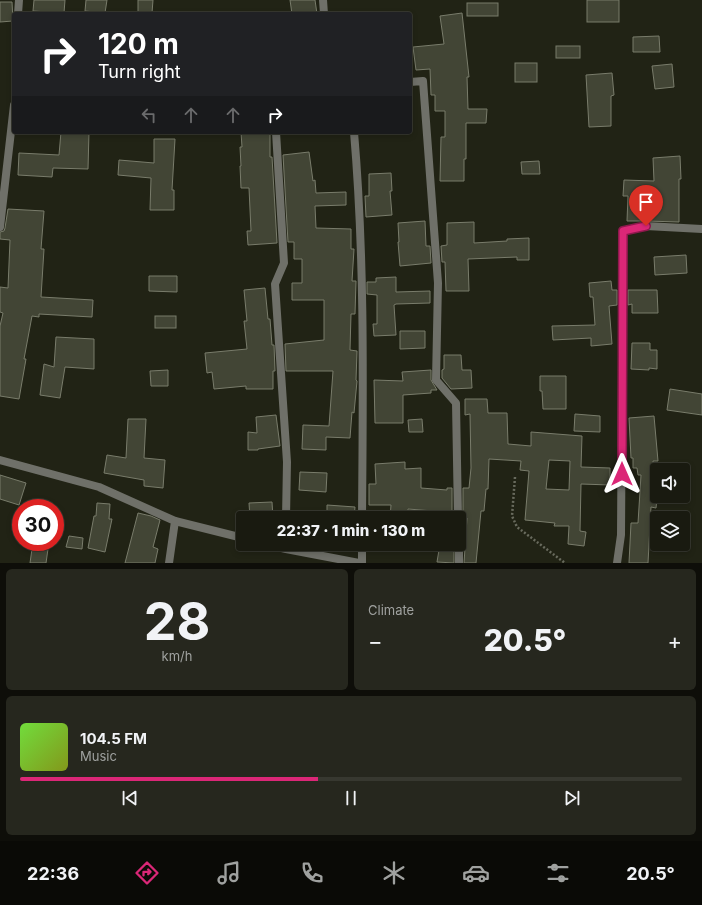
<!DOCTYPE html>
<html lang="en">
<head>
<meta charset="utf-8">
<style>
  body { margin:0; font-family:Inter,sans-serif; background:#26271e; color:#f1f3f6; height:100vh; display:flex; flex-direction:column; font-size:15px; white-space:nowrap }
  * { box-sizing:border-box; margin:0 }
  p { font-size:13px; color:#9fa19f }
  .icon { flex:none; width:22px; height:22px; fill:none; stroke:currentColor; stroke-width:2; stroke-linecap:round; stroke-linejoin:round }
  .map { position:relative; height:563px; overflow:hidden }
  .panel { display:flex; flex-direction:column; gap:6px; padding:6px; background:#0e0e09; flex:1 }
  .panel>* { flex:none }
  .banner { position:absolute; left:12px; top:12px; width:400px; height:122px; border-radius:4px; box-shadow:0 2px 6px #0003,0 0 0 1px #373830; background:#202124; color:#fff; overflow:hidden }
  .buttons { position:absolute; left:650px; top:463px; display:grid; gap:8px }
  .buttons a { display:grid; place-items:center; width:40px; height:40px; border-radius:4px; background:#191a10; box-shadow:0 2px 6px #0003,0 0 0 1px #373830; font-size:20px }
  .speed { position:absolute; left:12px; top:499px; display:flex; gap:8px; font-size:20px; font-weight:700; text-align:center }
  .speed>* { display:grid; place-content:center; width:52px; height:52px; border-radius:50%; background:#191a10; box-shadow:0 2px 6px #0003,0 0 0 1px #373830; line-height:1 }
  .speed .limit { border:6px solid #d22; background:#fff; color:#111 }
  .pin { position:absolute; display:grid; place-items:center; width:34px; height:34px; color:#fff; margin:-41px -17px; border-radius:50% 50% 50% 0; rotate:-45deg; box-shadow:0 0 4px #0007 }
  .pin .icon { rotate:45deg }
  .me { position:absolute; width:44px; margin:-22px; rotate:0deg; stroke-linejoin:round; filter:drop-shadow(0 0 3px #0008) }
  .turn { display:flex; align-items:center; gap:14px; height:84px; padding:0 20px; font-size:18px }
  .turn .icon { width:52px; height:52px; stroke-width:2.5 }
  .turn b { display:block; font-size:28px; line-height:34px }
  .lanes { display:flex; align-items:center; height:38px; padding:0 20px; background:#0003; justify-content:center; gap:20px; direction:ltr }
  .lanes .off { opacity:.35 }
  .big { font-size:30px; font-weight:800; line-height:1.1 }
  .panel .card { flex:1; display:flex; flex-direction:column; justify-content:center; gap:6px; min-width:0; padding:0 14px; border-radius:6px; background:#26271e }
  .panel .dial { align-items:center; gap:0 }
  .dial b { font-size:52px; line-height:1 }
  .song { display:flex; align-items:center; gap:12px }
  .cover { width:48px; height:48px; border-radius:6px; background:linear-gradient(135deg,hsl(100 70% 55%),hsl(70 70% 35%)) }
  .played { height:4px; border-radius:2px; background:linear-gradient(90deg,#db2777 45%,#373830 45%) }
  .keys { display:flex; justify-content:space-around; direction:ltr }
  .heat { display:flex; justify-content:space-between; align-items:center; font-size:22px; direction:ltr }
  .panel .tiles { flex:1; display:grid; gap:6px; grid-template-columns:1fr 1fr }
  .card:last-child { grid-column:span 2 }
  .trip { position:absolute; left:236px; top:511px; width:230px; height:40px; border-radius:4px; background:#191a10; box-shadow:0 2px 6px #0003,0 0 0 1px #373830; font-weight:800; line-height:40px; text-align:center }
  .tabs { display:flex; height:64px; justify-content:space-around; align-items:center; background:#0a0a06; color:#9fa19f }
  .tabs .icon { width:28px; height:28px }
  .tabs .active { color:#db2777 }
  .tabs b { font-size:18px; color:#f1f3f6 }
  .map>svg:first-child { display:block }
  .building { fill:#424535; stroke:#797c6b; fill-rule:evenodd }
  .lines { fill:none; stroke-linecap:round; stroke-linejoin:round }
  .path { stroke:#686a5d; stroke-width:2.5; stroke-dasharray:2 2; stroke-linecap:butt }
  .street { stroke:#6f7069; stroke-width:8 }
  .route-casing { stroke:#8e194d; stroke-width:10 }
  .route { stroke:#db2777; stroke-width:7 }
</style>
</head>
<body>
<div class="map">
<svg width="702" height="563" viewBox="0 0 702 563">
  <rect width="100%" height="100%" fill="#212315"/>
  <g class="building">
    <path d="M34 0H65L64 13 33 11Z"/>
    <path d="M86 0H107L105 13 85 11Z"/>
    <path d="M138 0H153L152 13H138Z"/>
    <path d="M290 0H315L317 14H292Z"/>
    <rect x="587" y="0" width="32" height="22"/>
    <path d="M0 2H12L13 21 0 22Z"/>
    <rect x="467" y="3" width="31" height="13"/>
    <path d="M462 13 469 77H467L468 109H487L486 123H466V159H464V181H440L441 137H445V111H435V95H431L430 69 416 70 413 47 444 44 440 16Z"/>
    <path d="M659 36 660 52H633V37Z"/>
    <rect x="556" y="46" width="24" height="12"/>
    <rect x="515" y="63" width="22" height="19"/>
    <path d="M672 64 674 87 655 89 652 66Z"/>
    <path d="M612 73 614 95 611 96V126L589 127 586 75Z"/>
    <path d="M61 132H89L88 169 53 168 52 177 18 175 19 153 59 155Z"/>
    <path d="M241 132H270V157H272L277 243 248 245 247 231H251L249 188H241L240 166H241L240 147H242Z"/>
    <path d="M154 139H175L172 190H174V210H150L151 178 118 175 119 160 154 163Z"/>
    <path d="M309 152 313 181 315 180 316 193 346 192V205L315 206 316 228 351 229V249H354L352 281H356L355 314H351L350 350 357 351 356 380 357 381 354 413 352 412 350 438 326 437V450L302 449 303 425 329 426 333 371H286L285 344 324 340V300H292V283H302V259H294V242H288L283 155Z"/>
    <path d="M680 156 681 179H679V222L646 221H627L628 196H623L624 180 654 181 653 158Z"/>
    <path d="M539 161 540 174H522L521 162Z"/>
    <path d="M391 173 392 191H390L392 215 366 217 365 196H369V174Z"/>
    <path d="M8 209 44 211 41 249H44L41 297 93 300 92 317 39 314V317L32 316 24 359H26L19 399 0 396V326L3 313 0 312V287L8 288 10 240 0 239V232L4 231 5 228Z"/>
    <path d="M425 221 426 246H430L431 263 400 266 398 242H399L398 223Z"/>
    <path d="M474 222V243L507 241V239L529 238V260H517V257L468 259 469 291H446L445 262H442L441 246 447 245V223Z"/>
    <path d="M686 255 687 273 655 275 654 257Z"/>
    <path d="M149 276H177V292L149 291Z"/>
    <path d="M396 277V292L430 291V303L396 304 394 305 396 335 374 336 373 324H377V295L367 294V282H376V278Z"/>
    <path d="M611 281 612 290H617V305L609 306 612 344 591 346V338L553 340 552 326 595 325 593 297H590L589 283Z"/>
    <path d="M265 288 268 319H270L272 345H274L275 371H273V389H246V386L214 389 212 372 207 373 205 353 247 349 244 321H247L244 290Z"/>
    <path d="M628 290H657L658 313H632V304L628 305Z"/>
    <rect x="155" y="316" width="21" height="12"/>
    <path d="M400 331H425V348L400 349Z"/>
    <path d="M56 337 94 339V369L65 367 60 398 40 395 44 364 54 367Z"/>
    <path d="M632 343H650V350H657V369L649 368V370L631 369Z"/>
    <path d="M444 355H461L462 370H471L472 388 451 389 442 378V370L444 369Z"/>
    <path d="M168 370V386H151L150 371Z"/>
    <path d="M431 370V380L437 390H431V393L403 395V423H375L374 380 403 381 402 372Z"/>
    <path d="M540 376H566V409H543L542 391H540Z"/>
    <path d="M670 389 702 394V415L667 410Z"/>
    <path d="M465 399H487L488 413H507L508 444 531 446V432L582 436 581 467 610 468V485L581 484 580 531 586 532 584 546 568 544 569 526H554L555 523 525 520 529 471 520 470 521 461 489 459 488 489H486L484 511H481L476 563H464L467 518H463V488H469L471 468 470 414 465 415ZM549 460 570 461 569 490 546 489Z"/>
    <path d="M575 414 600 416V432L574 431Z"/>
    <path d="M276 415 280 446 258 449V450H248V432L257 433 256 417Z"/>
    <path d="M654 416 658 461H653L654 486H657V499L656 508 651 507 648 563H629L631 523H638L641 475H638L637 468H633V458H631L629 418Z"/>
    <path d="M128 419H146L144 458 165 460 163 488 144 486V480L104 473 107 455 126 458Z"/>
    <path d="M422 419 423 432H409L408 420Z"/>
    <path d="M405 462V469L421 468V488L447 490V488H452V518H446V512L408 509 407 518H390L391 505H369V484H376L375 464Z"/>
    <path d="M300 472 327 473 326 492 299 490Z"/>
    <path d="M0 475 26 483 19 505 0 499Z"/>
    <path d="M272 502 273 518H250L249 503Z"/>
    <path d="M97 503 110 504 109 519H112L105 552 88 548 94 516H96Z"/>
    <path d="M327 505 355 507 354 518H327Z"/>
    <path d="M138 513 151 516 160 520 153 547 158 549 155 563H125Z"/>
    <path d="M69 536 83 538 82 549 66 547Z"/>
    <path d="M33 542H49L46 563H30Z"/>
    <path d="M440 544H454V563L437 562Z"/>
  </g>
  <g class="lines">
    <path class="path" d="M515 477 512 516 517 527 565 563"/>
    <g class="street">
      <path d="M323 0 324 14"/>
      <path d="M18 14 19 0"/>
      <path d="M410 82 423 81 438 283 436 380 456 403 458 518"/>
      <path d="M276 132 284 263 275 284 287 462 286 518"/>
      <path d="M354 132C365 260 363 389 362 518"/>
      <path d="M0 227 14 105"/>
      <path d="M0 460 99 487 175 521 169 563"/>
      <path d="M175 521 243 538"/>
      <path d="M265 544 286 549 359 563"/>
      <path d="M459 544V563"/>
      <path d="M362 563V544"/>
      <path d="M617 563 621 535 623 231 646 226 702 229"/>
    </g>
  </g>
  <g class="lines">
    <defs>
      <path id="route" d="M622 474 623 231 646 226"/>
    </defs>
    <use href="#route" class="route-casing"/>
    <use href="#route" class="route"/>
  </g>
</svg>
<div class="buttons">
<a><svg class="icon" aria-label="sound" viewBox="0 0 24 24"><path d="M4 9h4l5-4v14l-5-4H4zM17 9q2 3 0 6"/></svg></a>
<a><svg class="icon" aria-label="layers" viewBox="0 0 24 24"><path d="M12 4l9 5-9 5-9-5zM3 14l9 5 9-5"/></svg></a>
</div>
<div class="speed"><div class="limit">30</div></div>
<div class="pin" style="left:646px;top:226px;background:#d93025"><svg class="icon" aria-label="arrive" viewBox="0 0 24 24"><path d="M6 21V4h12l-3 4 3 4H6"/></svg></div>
<svg class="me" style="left:622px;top:474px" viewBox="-20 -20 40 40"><path d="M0-17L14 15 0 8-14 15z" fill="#db2777" stroke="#fff" stroke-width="4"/></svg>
<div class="trip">22:37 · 1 min · 130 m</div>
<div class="banner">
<div class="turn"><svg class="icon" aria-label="right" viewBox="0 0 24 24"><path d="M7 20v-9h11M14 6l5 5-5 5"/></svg><div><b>120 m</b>Turn right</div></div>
<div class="lanes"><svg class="icon off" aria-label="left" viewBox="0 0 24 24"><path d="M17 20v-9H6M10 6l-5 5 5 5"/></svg><svg class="icon off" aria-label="ahead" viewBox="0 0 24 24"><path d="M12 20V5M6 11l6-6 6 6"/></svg><svg class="icon off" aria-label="ahead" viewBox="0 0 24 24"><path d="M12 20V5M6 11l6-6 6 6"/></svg><svg class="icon" aria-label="right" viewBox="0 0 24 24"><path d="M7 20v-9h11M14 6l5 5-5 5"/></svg></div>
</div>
</div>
<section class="panel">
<div class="tiles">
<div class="card dial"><b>28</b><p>km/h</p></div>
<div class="card"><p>Climate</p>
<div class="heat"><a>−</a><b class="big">20.5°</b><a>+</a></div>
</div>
<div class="card">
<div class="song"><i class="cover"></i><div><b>104.5 FM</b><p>Music</p></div></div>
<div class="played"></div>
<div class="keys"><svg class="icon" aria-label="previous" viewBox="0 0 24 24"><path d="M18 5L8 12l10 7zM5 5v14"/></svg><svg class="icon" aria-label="pause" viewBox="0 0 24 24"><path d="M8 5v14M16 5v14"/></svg><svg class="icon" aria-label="next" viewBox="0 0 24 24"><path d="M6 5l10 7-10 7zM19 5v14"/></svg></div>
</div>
</div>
</section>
<nav class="tabs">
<b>22:36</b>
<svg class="icon active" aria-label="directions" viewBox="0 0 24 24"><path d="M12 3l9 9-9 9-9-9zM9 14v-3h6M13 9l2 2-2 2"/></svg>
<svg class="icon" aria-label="music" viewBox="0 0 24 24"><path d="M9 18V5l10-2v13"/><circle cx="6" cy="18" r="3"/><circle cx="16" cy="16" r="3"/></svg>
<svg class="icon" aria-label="phone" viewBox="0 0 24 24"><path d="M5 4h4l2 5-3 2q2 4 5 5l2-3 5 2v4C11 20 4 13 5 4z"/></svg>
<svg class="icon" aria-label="climate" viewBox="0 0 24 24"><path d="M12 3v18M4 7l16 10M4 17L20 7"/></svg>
<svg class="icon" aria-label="car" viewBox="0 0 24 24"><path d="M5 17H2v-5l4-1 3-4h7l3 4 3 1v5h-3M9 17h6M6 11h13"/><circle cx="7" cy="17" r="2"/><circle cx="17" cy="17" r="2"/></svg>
<svg class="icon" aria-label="filters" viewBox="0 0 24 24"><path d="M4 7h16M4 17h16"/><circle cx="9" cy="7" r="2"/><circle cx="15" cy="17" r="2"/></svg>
<b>20.5°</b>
</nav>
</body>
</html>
